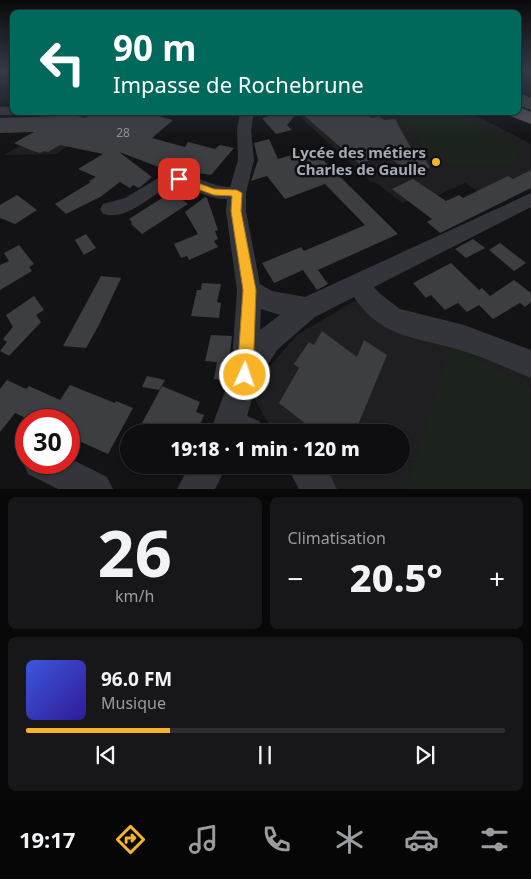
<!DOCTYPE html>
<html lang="fr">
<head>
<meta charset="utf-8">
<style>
  body { margin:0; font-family:"Noto Sans",sans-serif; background:#171719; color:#f1f3f6; height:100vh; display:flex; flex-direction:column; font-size:19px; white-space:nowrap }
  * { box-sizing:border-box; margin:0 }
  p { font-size:16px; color:#9b9c9f }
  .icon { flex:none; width:28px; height:28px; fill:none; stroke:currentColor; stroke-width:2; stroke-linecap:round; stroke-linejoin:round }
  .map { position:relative; height:489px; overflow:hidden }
  .sheet { display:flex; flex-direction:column; gap:8px; padding:8px; background:#080809; flex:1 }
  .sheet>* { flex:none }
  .hud { position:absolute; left:10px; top:10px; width:511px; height:105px; border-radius:8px; box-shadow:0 1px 4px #0004,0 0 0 1px #2e2e30; background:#00695c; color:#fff; overflow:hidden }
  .speed { position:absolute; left:15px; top:409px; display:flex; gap:10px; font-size:25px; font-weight:700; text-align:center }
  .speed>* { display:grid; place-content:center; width:65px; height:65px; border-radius:50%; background:#0e0e10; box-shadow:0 1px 4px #0004,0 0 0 1px #2e2e30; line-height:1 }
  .speed .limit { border:8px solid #d22; background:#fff; color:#111 }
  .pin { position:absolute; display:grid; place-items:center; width:42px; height:42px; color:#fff; margin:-21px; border-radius:10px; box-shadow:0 2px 8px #0006 }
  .me { position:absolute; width:55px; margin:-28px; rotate:3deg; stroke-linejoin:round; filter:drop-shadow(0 0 4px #0008) }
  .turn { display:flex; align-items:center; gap:18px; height:105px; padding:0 20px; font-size:22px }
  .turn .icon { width:65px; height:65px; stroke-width:2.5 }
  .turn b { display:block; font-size:35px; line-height:42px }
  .big { font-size:38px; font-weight:800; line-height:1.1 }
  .sheet .widget { flex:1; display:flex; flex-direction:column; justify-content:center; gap:8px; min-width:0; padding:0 18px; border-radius:8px; background:#171719 }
  .sheet .dial { align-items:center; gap:0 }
  .dial b { font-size:65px; line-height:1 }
  .song { display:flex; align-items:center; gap:15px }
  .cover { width:60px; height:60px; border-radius:8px; background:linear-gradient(135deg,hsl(230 70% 55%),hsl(250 70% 35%)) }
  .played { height:5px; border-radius:2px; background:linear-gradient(90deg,#f9b327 30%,#2e2e30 30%) }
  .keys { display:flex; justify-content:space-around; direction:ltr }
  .heat { display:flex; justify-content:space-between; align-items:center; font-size:28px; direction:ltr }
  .sheet .tiles { flex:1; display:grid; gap:8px; grid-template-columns:1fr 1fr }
  .widget:last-child { grid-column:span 2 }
  .trip { position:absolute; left:120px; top:424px; width:290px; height:50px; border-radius:25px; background:#0e0e10; box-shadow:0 1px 4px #0004,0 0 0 1px #2e2e30; font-weight:800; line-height:50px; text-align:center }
  .tabs { display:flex; height:80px; justify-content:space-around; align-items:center; background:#060606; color:#9b9c9f }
  .tabs .icon { width:35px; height:35px }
  .tabs .on { color:#f9b327 }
  .tabs b { font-size:22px; color:#f1f3f6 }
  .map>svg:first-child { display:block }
  .built { fill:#1f1f22 }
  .green { fill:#1b231c }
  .building { fill:#3d3e42 }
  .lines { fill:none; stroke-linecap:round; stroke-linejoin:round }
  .minor { fill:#34353a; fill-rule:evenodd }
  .major { fill:#505259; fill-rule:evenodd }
  .route { fill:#f9b327; stroke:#a27419 }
  .poi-dot { fill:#f9b327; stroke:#0e0e10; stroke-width:2 }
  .labels { text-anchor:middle; stroke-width:5; stroke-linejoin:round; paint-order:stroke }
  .far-number-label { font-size:12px; fill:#8a8f99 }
  .far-poi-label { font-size:15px; font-weight:bold; fill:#a4aab6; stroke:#0e0e10; text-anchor:end }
</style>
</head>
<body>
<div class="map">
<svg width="531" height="489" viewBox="0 0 531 489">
  <rect width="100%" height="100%" fill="#131315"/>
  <g class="built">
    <path d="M76 113H118L56 154 4 155Z"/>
    <path d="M296 113H471L531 144V188L497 204 465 183 423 202 417 197 402 203 378 184 370 181Z"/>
    <path d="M361 297 428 332 531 375V489H301L291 474 280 465H401V432H268L269 425 252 394 271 365 297 335Z"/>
  </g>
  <g class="green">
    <path d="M399 113H455L509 142 517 151V158L512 163 502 165 446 166 428 157Z"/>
    <path d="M451 345 531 389V489H406Z"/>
  </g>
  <g class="building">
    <path d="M519 93 531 98V110L519 105Z"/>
    <path d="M94 112H144L173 120 152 138 185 147 188 142 215 149 220 145 234 148 211 175 175 169 172 172 119 152 152 177 139 188 133 185 130 188 120 182 100 197 66 214 55 204 91 182 89 181 96 177 78 169 103 154 60 145 48 152 44 151 40 153 33 151 14 143 34 132 0 133V118L60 116 67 113 85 118Z"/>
    <path d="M284 112H298L287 125 292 130 276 134 262 118Z"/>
    <path d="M300 112H363L372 118 379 116 384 120 395 119 411 148 418 147 430 168 406 170 385 154 360 164Z"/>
    <path d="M269 139 278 159 312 149 398 234 318 270 328 284 317 290 303 270 274 283 262 263 301 247 304 251 365 225 325 184 285 199 267 176 251 181 258 160 254 143Z"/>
    <path d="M531 170V188L440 233 427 222 432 219 392 189 413 179 446 201 459 195 463 198 508 176 513 179Z"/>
    <path d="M170 193H174L188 204 142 234 131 224 132 222 129 219Z"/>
    <path d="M17 195 37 210 15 224 0 218V205Z"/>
    <path d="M205 197 207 198 218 230 215 231 218 239 214 241 218 247 189 260 187 256 181 258 174 244 198 234 185 212Z"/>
    <path d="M86 234 96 248 84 255 75 240Z"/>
    <path d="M473 239 485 248 466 258 455 249Z"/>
    <path d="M500 243 526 263 514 271 489 250Z"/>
    <path d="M19 245 34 264 29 267 32 271 0 290V265L9 261 4 253Z"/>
    <path d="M451 263 479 290 482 288 490 296 514 280 531 293V302L525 307 520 303 493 319 479 305 467 312 458 303 445 310 431 295 426 298 413 283Z"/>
    <path d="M101 276 121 278 99 325 86 348 63 346Z"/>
    <path d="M202 283 221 284 217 302 221 303 219 318 191 316 197 290H201Z"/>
    <path d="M34 296 44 310 36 315 41 322 9 356 0 351 7 342 3 339 13 327 6 315Z"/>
    <path d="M322 331 357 357 364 340 387 355 355 432H316L279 403 299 368 294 364 309 342 314 345Z"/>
    <path d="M211 335 232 336 227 380 214 379 217 362 205 361Z"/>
    <path d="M147 376 165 380 159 390 142 387Z"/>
    <path d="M7 380 26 389 29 386 60 400 70 385 115 403 116 401 133 408 108 454 79 441 69 456V420H30L15 413 0 432V389Z"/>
    <path d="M162 386 200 402 196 412 204 415 197 432H162L142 423Z"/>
  </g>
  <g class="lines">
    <g class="minor">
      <path d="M0 107H12V112H18L12 115H0Z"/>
      <path d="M240 112H254L251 130 254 160 246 193V211L260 284 272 291 305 297 531 193V207L374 287 379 293 400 309 464 325 531 350V378C509 369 486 358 463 351 420 337 382 340 354 297L315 317 277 350 257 382 247 416 259 421 264 432H210L231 375 237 290 226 211 227 199C222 199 217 199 212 197 200 195 182 181 171 186 149 195 129 221 103 214L100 209 103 204 125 198 160 177C166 175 173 173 180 173 196 175 209 186 230 187L238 160 237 130ZM261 309 280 315 260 330Z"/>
      <path d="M26 454V462H69V458L107 477 113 489H58L28 474 23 462Z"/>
      <path d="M190 465H227L215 489H177Z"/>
      <path d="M286 465H323L331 477 337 489H299Z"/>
    </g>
    <path class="major" d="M519 107 531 112V124L510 116 508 112H519Z"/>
  </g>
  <linearGradient id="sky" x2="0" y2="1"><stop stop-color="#0a0a0c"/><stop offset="0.51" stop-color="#333946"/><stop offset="1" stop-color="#333946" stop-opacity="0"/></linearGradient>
  <rect width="531" height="138" fill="url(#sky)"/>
  <path class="route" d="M179 176 214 189 237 190 242 193 241 211 256 290 253 375 251 381 245 383 240 381 237 375 243 290 231 211 232 196 214 195 175 181V177Z"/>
  <circle class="poi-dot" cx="436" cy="162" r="5"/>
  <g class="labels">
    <g class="far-number-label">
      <text x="123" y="137">28</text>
    </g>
    <g class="far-poi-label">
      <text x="426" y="158">Lycée des métiers<tspan x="426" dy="17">Charles de Gaulle</tspan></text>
    </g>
  </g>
</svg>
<div class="speed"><div class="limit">30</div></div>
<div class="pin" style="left:179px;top:179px;background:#d93025"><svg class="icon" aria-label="arrive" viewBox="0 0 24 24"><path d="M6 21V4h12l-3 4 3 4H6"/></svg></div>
<svg class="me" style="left:245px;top:375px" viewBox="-20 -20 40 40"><circle r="17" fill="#f9b327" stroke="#fff" stroke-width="3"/><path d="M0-11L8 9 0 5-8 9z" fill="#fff"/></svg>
<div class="trip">19:18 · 1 min · 120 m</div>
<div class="hud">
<div class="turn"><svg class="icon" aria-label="left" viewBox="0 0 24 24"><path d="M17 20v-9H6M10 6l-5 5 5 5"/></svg><div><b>90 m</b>Impasse de Rochebrune</div></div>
</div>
</div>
<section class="sheet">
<div class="tiles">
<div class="widget dial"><b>26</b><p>km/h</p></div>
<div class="widget"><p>Climatisation</p>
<div class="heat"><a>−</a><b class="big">20.5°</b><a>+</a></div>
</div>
<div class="widget">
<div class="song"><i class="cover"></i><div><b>96.0 FM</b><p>Musique</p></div></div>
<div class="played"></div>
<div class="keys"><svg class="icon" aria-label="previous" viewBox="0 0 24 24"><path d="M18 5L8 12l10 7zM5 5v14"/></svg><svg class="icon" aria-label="pause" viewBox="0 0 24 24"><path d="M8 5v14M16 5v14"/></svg><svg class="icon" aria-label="next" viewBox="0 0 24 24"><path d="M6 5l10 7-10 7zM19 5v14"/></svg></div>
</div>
</div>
</section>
<nav class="tabs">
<b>19:17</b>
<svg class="icon on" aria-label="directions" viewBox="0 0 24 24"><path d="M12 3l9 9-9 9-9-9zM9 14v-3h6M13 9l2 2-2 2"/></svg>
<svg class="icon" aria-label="music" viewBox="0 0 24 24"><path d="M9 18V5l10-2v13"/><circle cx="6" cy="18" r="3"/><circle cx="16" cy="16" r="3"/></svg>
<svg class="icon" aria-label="phone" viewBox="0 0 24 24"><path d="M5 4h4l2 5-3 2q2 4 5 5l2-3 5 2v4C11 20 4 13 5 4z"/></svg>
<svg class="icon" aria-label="climate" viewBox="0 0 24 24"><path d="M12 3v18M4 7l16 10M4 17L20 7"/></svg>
<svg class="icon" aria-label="car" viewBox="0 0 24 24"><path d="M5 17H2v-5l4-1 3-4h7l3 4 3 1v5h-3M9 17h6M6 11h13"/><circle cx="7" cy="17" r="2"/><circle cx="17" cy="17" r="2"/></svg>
<svg class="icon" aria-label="filters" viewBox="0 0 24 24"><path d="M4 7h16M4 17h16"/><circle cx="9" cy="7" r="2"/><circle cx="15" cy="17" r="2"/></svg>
</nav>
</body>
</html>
